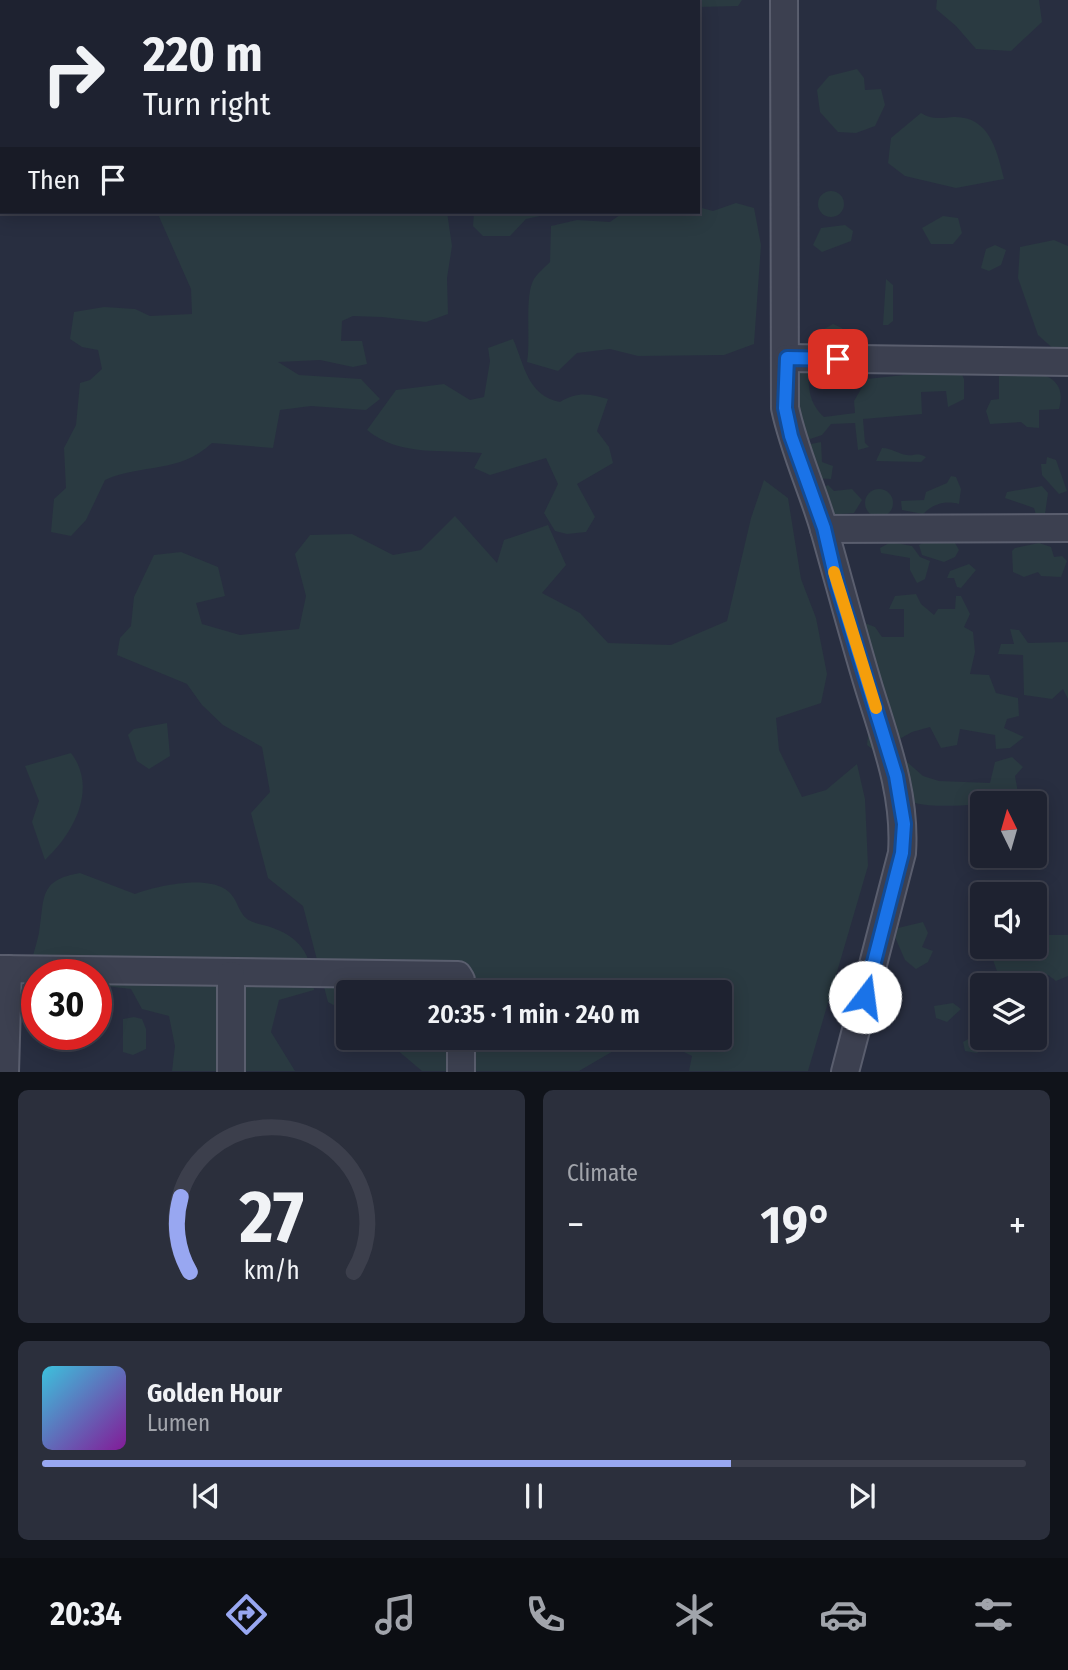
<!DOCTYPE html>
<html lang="en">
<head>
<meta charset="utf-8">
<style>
  body { margin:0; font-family:"Fira Sans Condensed",sans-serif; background:#2b2f3c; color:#f1f3f6; height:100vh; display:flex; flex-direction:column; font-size:26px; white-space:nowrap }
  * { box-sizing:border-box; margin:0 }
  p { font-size:23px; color:#a1a4ab }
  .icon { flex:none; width:38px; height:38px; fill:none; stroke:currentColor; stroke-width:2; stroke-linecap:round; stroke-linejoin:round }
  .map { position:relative; height:1072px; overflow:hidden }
  .details { display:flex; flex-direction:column; gap:18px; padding:18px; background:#10131a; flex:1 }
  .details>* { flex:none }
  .guide { position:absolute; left:0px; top:0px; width:700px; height:214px; box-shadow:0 4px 18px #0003,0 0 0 2px #3c3f4c; background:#1e2230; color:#f1f3f6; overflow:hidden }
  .needle { width:46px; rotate:355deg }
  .fabs { position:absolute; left:970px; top:791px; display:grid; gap:14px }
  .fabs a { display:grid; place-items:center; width:77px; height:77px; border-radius:7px; background:#1e2230; box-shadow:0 4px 18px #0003,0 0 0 2px #3c3f4c; font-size:35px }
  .speed { position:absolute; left:21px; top:959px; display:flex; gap:14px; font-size:35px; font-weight:700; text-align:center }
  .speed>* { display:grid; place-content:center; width:91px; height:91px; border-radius:50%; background:#1e2230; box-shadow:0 4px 18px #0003,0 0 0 2px #3c3f4c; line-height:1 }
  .speed .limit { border:10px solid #d22; background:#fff; color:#111 }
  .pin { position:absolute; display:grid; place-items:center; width:60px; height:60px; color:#fff; margin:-30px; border-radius:14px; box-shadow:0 4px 10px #0006 }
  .me { position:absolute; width:77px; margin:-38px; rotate:15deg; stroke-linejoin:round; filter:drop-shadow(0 0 5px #0008) }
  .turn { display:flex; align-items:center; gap:24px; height:147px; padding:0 28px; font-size:32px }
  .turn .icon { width:91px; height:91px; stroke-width:2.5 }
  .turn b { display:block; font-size:49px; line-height:60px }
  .then { display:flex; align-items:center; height:66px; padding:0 28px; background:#0003; gap:14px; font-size:26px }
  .big { font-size:52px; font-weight:600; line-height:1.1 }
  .details .card { flex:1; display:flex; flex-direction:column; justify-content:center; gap:10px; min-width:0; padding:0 24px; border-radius:10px; background:#2b2f3c }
  .details .dial { align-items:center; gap:0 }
  .dial svg { height:182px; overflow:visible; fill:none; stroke:#3c3f4c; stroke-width:7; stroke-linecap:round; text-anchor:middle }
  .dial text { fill:#f1f3f6; stroke:none }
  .song { display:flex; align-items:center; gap:21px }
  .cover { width:84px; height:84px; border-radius:10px; background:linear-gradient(135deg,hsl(190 70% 55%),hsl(290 70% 35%)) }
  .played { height:7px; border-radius:4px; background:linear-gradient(90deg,#98a7f1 70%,#3c3f4c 70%) }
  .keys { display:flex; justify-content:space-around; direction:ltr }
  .heat { display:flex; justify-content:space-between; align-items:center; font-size:38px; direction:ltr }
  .details .tiles { flex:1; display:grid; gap:18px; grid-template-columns:1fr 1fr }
  .card:last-child { grid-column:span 2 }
  .trip { position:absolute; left:336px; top:980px; width:396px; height:70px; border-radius:7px; background:#1e2230; box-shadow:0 4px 18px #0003,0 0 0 2px #3c3f4c; font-weight:600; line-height:70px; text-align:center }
  .tabs { display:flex; height:112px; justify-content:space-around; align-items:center; background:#0c0e13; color:#a1a4ab }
  .tabs .icon { width:49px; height:49px }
  .tabs .active { color:#98a7f1 }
  .tabs b { font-size:32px; color:#f1f3f6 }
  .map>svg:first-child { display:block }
  .green { fill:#2a3a41 }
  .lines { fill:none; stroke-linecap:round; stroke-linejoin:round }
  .minor-casing { stroke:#5a5e6e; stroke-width:30 }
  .minor { stroke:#3c4050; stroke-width:26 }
  .route-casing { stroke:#114b97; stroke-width:18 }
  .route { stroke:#1a73e8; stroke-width:12 }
  .slow { stroke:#f59e0b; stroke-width:12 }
</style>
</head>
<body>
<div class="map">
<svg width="1068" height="1072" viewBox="0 0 1068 1072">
  <rect width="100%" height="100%" fill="#282e40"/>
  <g class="green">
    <path d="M665 0H742L738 6 698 7V2Z"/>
    <path d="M937 0H1039L1042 22 1011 51 976 49 956 26 936 9Z"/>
    <path d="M857 69 864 78 865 90 881 89 885 105 875 126 856 133 838 132 820 112 817 90 829 76Z"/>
    <path d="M921 113C932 120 941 118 954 117 989 116 997 150 1004 179L956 188 905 176 888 163 891 138Z"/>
    <circle cx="831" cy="204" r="13"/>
    <path d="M736 203 754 208 761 245 754 344 724 355 638 356 610 349 577 353 558 371 527 362C531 340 524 296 534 279 538 273 545 267 550 262L551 226 577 220 610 222 624 212H698V207L713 211Z"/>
    <path d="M157 212H447L452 246 447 278 448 314 426 322 382 317 353 316 342 321 341 341H362L367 364 353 367 320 360 278 362 299 375 361 379 380 399 366 410 311 406 280 410 273 448 212 443C179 474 143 463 105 480L86 520 71 536 51 532 54 499 66 488 64 448 76 425 80 383 90 380 102 369 98 350 82 347 70 339 74 312 104 307 135 309 150 316 192 314 191 289Z"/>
    <path d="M474 212H558L526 219 510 236H483L473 226Z"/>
    <path d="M943 216 958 218 962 233 953 244H931L922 228Z"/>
    <path d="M845 225 853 231 851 241 822 252 813 245 821 228Z"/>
    <path d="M1054 240 1068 246V347L1056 351 1038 335 1018 278 1020 247Z"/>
    <path d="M995 245 1006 250 1001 265 989 271 981 268 986 249Z"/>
    <path d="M886 279 893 285V321L888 325H883Z"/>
    <path d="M833 324 842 328 846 336 841 348 817 353 811 345 812 336Z"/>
    <path d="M513 339C525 366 527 395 560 402 578 391 589 394 608 399L597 431 609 447 613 463 577 484 595 517 586 532 567 534 555 531 544 513 558 484 546 458 490 475 474 468 482 453C442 449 400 457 367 430L396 390 444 384 470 400 484 397 490 361 488 348Z"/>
    <path d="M792 365 808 368C809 388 808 402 824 417L855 413 854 401 867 379 913 374 942 375 948 366H958L964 379V399L948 407 946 391 921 392 922 414 863 419 865 443 869 447 858 450 855 423 831 424 822 435 807 440 796 431Z"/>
    <path d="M1018 366C1042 374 1068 377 1059 409L1039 410V428L1027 427 1021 422 990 424 986 411 991 400 999 399V376Z"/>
    <path d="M821 442 822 462 833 466 831 479 814 478 806 445Z"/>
    <path d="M882 448C892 448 898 454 907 455 915 456 917 452 926 457L921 462 876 461Z"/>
    <path d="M1047 457 1056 460 1067 491 1059 494 1042 475 1041 464H1046Z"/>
    <path d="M951 476 956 477 961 489 959 504C945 500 933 504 923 514L902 510 901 501 924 500 926 492 947 483Z"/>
    <path d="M764 480 788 498 801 579 816 618 827 674 821 703 776 718 779 750 802 797 826 790 857 764 865 799 868 866 808 1071H689L692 1056 670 1045 627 1043 579 1071H422L383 1038H719V992H348V1013L328 1002 303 906 268 878 251 813 270 792 262 747 223 725 202 705 187 684 117 655 120 638 131 626 134 597 154 555 181 552 218 567 225 596 196 603 202 624 240 635 299 629 306 596 295 554 310 535 352 534 393 555 421 550 455 516 497 563 504 540 548 525 566 565 542 593 580 613 608 643 671 645 727 621 751 518Z"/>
    <path d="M828 485 834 491 852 489 862 500 854 513 842 514 831 522 823 488Z"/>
    <path d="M1042 486 1048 493 1045 514 1036 515 1034 508 1005 498 1007 492Z"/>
    <circle cx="879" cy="503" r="14"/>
    <path d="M891 542 912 546 920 557 930 561 925 579 917 583 910 570V558L881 553 880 548Z"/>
    <path d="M925 542 955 543 959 550 955 557 944 562 922 555 919 545Z"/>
    <path d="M1039 543 1051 547 1054 557 1062 556 1067 561 1061 577 1041 576 1038 572 1024 577 1013 572 1012 551 1015 548Z"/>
    <path d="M969 564 976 570 961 588 957 587 954 578H947L950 571Z"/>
    <path d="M916 594 921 604 934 615 938 609H955L956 596H961L970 614 964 627 973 632 975 652 970 674 989 675 996 693 1018 698 1019 716 1007 719 1004 728 1024 737 1010 748 996 749 995 735 960 729 957 745 941 748 930 727 912 732 876 752 867 745 870 718 862 715 859 704 864 689 862 622 875 627 882 637H904V609H889L895 596Z"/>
    <path d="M1010 629 1019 630 1028 643 1068 642V699L1063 689 1052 699 1024 695 1023 655 998 654 1001 644H1014Z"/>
    <path d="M167 723 170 756 149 769 137 761 128 735 134 729Z"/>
    <path d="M71 753C98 788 74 833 45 860L32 822 39 801 25 766Z"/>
    <path d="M898 754 923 776 939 781 990 783 995 762 1012 757 1023 767 1015 776 1019 798C985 803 917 816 890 791 884 787 881 774 878 767L884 759Z"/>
    <path d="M80 873 135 894C157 886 209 874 229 892 237 899 239 913 247 919 254 924 266 925 273 928 304 939 312 959 314 990L279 1000 271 1032 295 1071H172L175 1046 169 1016 142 1009 131 989 96 985V975L28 971C32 959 36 946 39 933 45 898 38 880 80 873Z"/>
    <path d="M923 922 928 933 922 947 933 951 928 962 916 969 905 960 895 937 898 928Z"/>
    <path d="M982 932V947H1034V938L1037 935H1068V976L1056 981 1048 975 1025 985H1002L993 960 972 955 969 935Z"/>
    <path d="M953 1003 961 1009 947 1022 936 1018 934 1006Z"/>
    <path d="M977 1016 982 1019V1048L977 1053 965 1051 963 1042 972 1037Z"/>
    <path d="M134 1017 142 1019 146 1029V1049L133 1055 123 1052V1019Z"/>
  </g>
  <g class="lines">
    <defs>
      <g id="minor">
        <path d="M784 0 785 408C794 450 812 488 824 529 839 582 853 635 869 688 886 743 906 795 902 853L845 1072"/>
        <path d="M787 358 1068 362"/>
        <path d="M824 529 1068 528"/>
        <path d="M0 969 458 975 461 980V992"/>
        <path d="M231 975V1072"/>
        <path d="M461 1038V1072"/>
        <path d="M5 1072 8 969"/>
      </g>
    </defs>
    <use href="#minor" class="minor-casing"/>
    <use href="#minor" class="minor"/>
  </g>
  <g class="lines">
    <defs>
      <path id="route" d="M838 359 787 358 785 408 791 436 824 528 837 584 896 776 904 824 902 853 865 997"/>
    </defs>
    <use href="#route" class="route-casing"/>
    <use href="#route" class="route"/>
    <path class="slow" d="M834 572 876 708"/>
  </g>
</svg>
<div class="fabs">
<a><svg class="needle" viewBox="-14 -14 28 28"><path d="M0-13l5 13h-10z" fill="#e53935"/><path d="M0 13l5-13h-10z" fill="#a1a4ab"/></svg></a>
<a><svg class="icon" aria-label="sound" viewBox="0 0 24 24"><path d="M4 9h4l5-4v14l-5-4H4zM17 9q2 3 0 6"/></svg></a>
<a><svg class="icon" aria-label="layers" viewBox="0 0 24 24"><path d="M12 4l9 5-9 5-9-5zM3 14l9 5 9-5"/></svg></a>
</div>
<div class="speed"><div class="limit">30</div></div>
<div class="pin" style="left:838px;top:359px;background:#d93025"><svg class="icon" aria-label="arrive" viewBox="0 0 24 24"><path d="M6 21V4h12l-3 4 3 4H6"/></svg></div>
<svg class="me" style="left:865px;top:997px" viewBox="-20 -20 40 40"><circle r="19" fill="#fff"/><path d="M0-13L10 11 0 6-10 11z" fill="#1a73e8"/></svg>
<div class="trip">20:35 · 1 min · 240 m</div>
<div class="guide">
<div class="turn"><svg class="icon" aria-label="right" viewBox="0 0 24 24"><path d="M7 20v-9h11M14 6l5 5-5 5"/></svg><div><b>220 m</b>Turn right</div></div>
<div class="then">Then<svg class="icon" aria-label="arrive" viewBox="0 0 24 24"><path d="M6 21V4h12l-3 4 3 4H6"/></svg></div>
</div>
</div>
<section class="details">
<div class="tiles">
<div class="card dial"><svg viewBox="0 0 100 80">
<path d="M14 69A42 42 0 1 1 86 69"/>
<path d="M14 69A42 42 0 0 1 10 36" stroke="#98a7f1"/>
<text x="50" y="56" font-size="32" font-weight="700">27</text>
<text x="50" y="72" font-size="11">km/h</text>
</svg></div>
<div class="card"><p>Climate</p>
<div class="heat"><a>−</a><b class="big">19°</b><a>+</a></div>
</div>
<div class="card">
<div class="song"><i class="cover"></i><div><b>Golden Hour</b><p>Lumen</p></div></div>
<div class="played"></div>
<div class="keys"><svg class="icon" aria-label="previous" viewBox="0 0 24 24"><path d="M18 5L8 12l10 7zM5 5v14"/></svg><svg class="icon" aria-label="pause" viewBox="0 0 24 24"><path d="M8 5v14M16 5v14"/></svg><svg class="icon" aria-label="next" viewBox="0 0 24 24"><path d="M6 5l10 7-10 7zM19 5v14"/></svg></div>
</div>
</div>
</section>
<nav class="tabs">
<b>20:34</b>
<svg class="icon active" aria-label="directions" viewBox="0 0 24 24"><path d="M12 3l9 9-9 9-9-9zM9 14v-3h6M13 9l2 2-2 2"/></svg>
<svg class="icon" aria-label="music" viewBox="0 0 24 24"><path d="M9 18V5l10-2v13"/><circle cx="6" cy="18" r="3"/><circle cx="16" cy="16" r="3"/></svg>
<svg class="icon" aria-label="phone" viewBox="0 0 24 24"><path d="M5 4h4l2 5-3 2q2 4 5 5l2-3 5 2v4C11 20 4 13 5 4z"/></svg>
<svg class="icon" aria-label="climate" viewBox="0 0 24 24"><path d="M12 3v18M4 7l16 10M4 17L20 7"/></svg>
<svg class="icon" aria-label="car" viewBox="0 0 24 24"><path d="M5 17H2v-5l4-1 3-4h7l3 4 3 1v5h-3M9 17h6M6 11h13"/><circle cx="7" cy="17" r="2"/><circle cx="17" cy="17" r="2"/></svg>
<svg class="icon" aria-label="filters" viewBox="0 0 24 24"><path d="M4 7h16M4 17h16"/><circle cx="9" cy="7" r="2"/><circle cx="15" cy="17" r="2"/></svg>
</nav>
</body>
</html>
